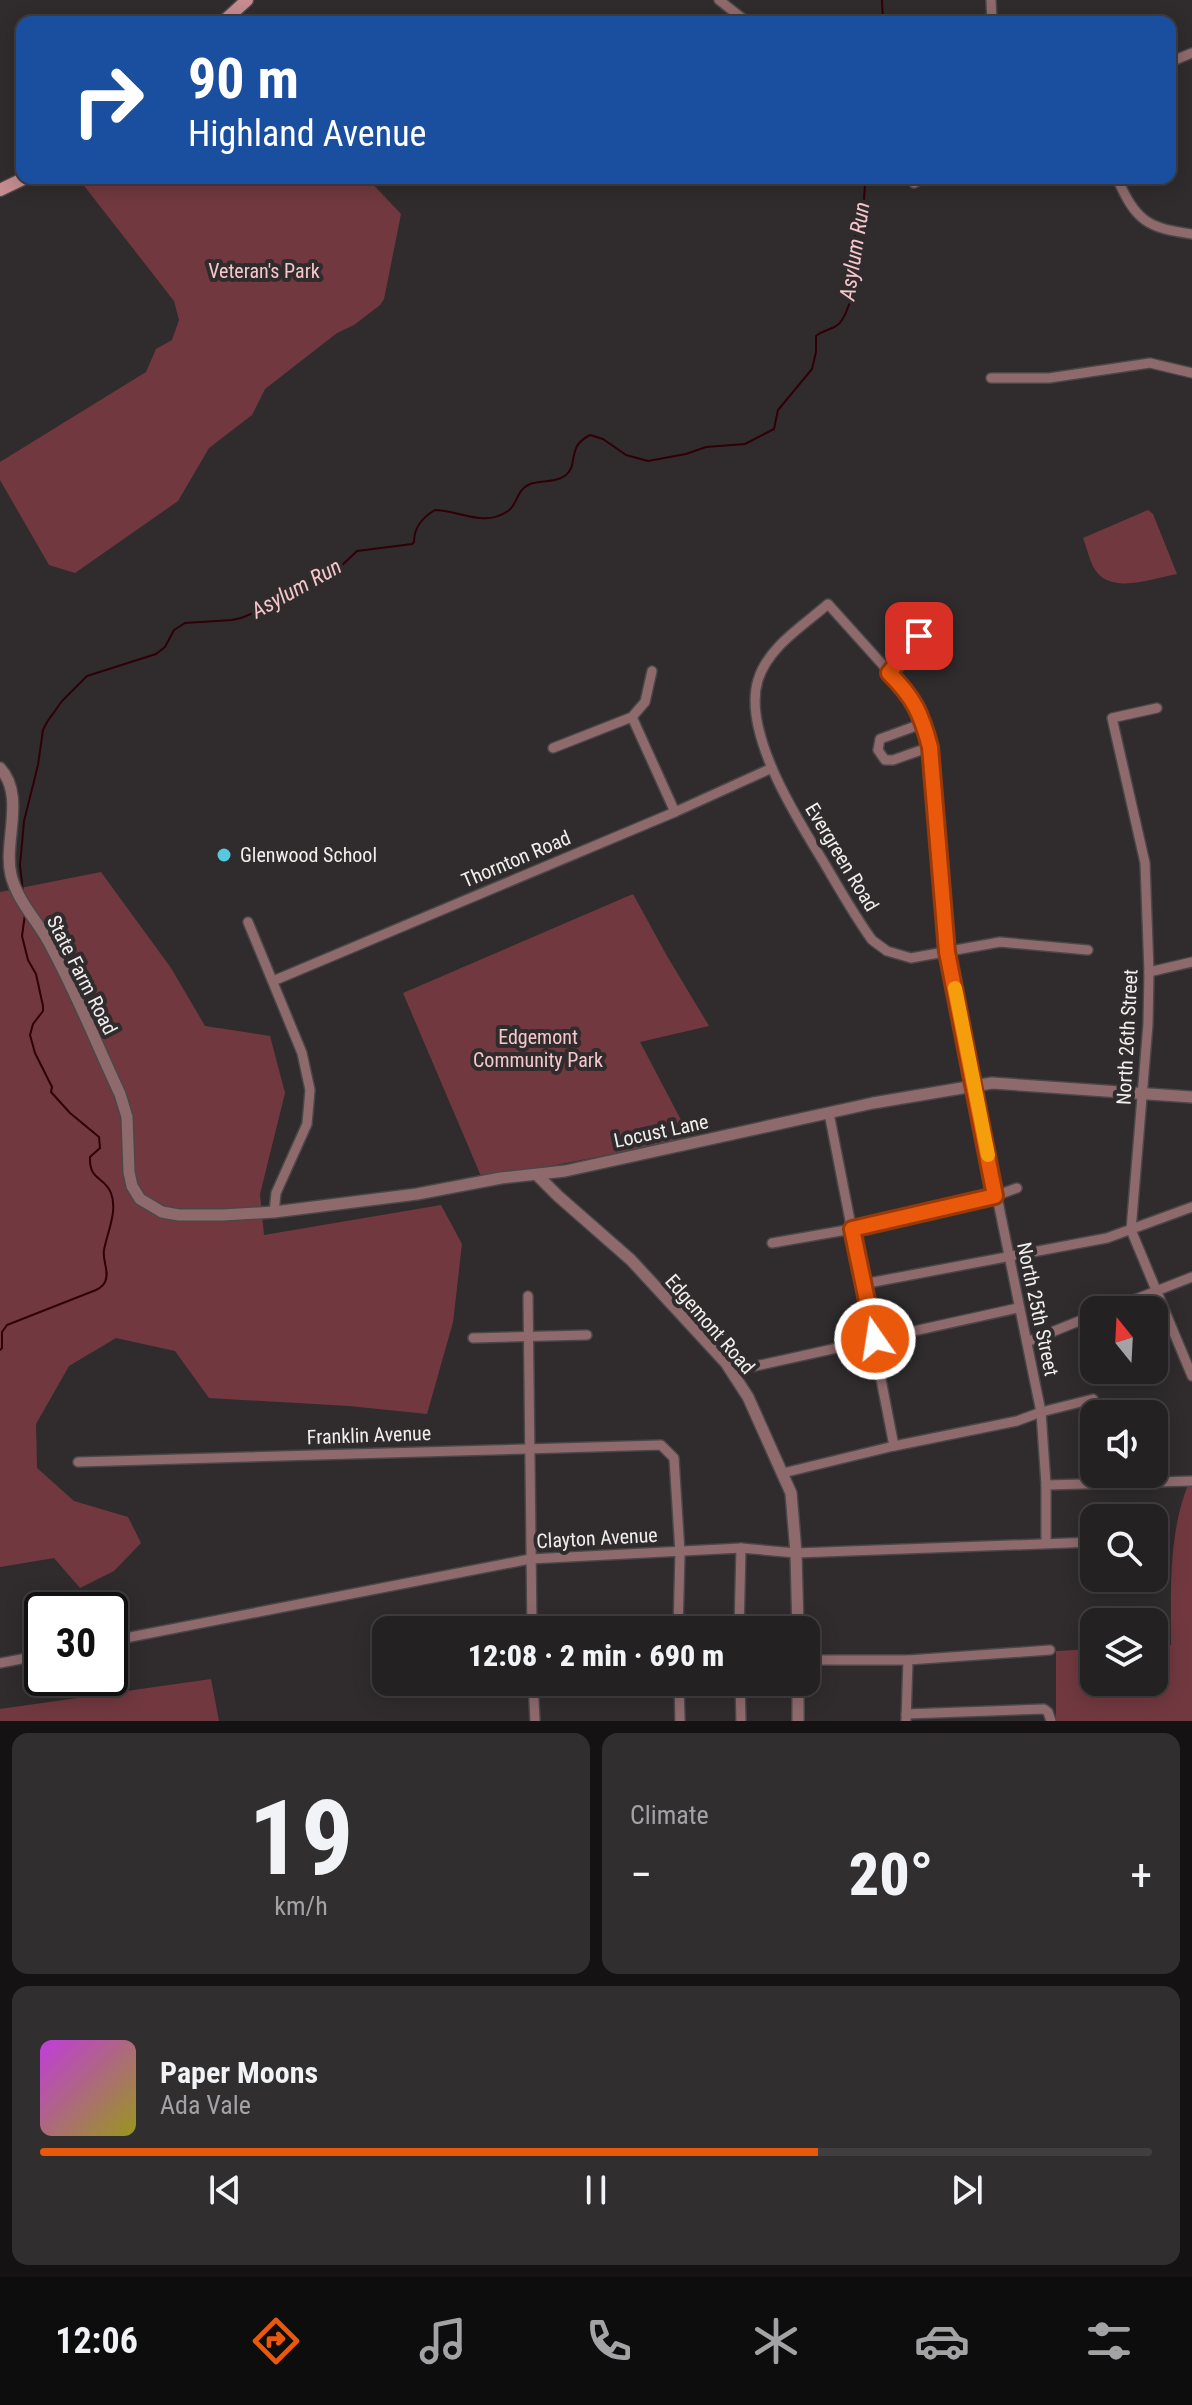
<!DOCTYPE html>
<html lang="en">
<head>
<meta charset="utf-8">
<style>
  body { margin:0; font-family:"Roboto Condensed",sans-serif; background:#302e2f; color:#f1f3f6; height:100vh; display:flex; flex-direction:column; font-size:30px; white-space:nowrap }
  * { box-sizing:border-box; margin:0 }
  p { font-size:26px; color:#a3a3a5 }
  .icon { flex:none; width:44px; height:44px; fill:none; stroke:currentColor; stroke-width:2; stroke-linecap:round; stroke-linejoin:round }
  .map { position:relative; height:1721px; overflow:hidden }
  .sheet { display:flex; flex-direction:column; gap:12px; padding:12px; background:#141213; flex:1 }
  .sheet>* { flex:none }
  .guide { position:absolute; left:16px; top:16px; width:1160px; height:168px; border-radius:16px; box-shadow:0 4px 20px #0003,0 0 0 2px #413e40; background:#1a4fa0; color:#fff; overflow:hidden }
  .needle { width:52px; rotate:342deg }
  .buttons { position:absolute; left:1080px; top:1296px; display:grid; gap:16px }
  .buttons a { display:grid; place-items:center; width:88px; height:88px; border-radius:16px; background:#242122; box-shadow:0 4px 20px #0003,0 0 0 2px #413e40; font-size:40px }
  .speed { position:absolute; left:24px; top:1592px; display:flex; gap:16px; font-size:40px; font-weight:700; text-align:center }
  .speed>* { display:grid; place-content:center; width:104px; height:104px; border-radius:50%; background:#242122; box-shadow:0 4px 20px #0003,0 0 0 2px #413e40; line-height:1 }
  .speed .limit { border:4px solid #111; border-radius:12px; background:#fff; color:#111 }
  .pin { position:absolute; display:grid; place-items:center; width:68px; height:68px; color:#fff; margin:-34px; border-radius:16px; box-shadow:0 4px 12px #0006 }
  .me { position:absolute; width:88px; margin:-44px; rotate:347deg; stroke-linejoin:round; filter:drop-shadow(0 0 6px #0008) }
  .turn { display:flex; align-items:center; gap:28px; height:168px; padding:0 40px; font-size:36px }
  .turn .icon { width:104px; height:104px; stroke-width:2.5 }
  .turn b { display:block; font-size:56px; line-height:68px }
  .big { font-size:60px; font-weight:800; line-height:1.1 }
  .sheet .tile { flex:1; display:flex; flex-direction:column; justify-content:center; gap:12px; min-width:0; padding:0 28px; border-radius:16px; background:#302e2f }
  .sheet .dial { align-items:center; gap:0 }
  .dial b { font-size:104px; line-height:1 }
  .song { display:flex; align-items:center; gap:24px }
  .cover { width:96px; height:96px; border-radius:12px; background:linear-gradient(135deg,hsl(290 70% 55%),hsl(60 70% 35%)) }
  .played { height:8px; border-radius:4px; background:linear-gradient(90deg,#ea580c 70%,#413e40 70%) }
  .keys { display:flex; justify-content:space-around; direction:ltr }
  .heat { display:flex; justify-content:space-between; align-items:center; font-size:44px; direction:ltr }
  .sheet .tiles { flex:1; display:grid; gap:12px; grid-template-columns:1fr 1fr }
  .tile:last-child { grid-column:span 2 }
  .trip { position:absolute; left:372px; top:1616px; width:448px; height:80px; border-radius:16px; background:#242122; box-shadow:0 4px 20px #0003,0 0 0 2px #413e40; font-weight:800; line-height:80px; text-align:center }
  .menu { display:flex; height:128px; justify-content:space-around; align-items:center; background:#0e0d0e; color:#a3a3a5 }
  .menu .icon { width:56px; height:56px }
  .menu .active { color:#ea580c }
  .menu b { font-size:36px; color:#f1f3f6 }
  .map>svg:first-child { display:block }
  .green { fill:#71393f }
  .lines { fill:none; stroke-linecap:round; stroke-linejoin:round }
  .stream { stroke:#2f0008; stroke-width:2 }
  .minor-casing { stroke:#4b4748; stroke-width:12 }
  .tertiary-casing { stroke:#4b4748; stroke-width:14 }
  .secondary-casing { stroke:#4b4748; stroke-width:15 }
  .minor { stroke:#8f6a6d; stroke-width:9 }
  .tertiary { stroke:#8f6a6d; stroke-width:11 }
  .secondary { stroke:#c68c90; stroke-width:12 }
  .route-casing { stroke:#983908; stroke-width:20 }
  .route { stroke:#ea580c; stroke-width:14 }
  .slow { stroke:#f59e0b; stroke-width:14 }
  .poi-dot { fill:#56c9e1; stroke:#302c2d; stroke-width:3 }
  .labels { text-anchor:middle; stroke-width:8; stroke-linejoin:round; paint-order:stroke }
  .park-label { font-size:20px; fill:#f6c7ca; stroke:#302c2d }
  .poi-label { font-size:20px; fill:#f1eeee; stroke:#302c2d; text-anchor:start }
  .street-label { font-size:20px; fill:#f1eeee; stroke:#302c2d }
  .water-label { font-size:22px; font-style:italic; fill:#f6c7ca; stroke:#302c2d }
</style>
</head>
<body>
<div class="map">
<svg width="1192" height="1721" viewBox="0 0 1192 1721">
  <rect width="100%" height="100%" fill="#302c2d"/>
  <g class="green">
    <path d="M78 178H367L401 214 384 299 380 305 354 325 337 333 265 389 252 415 209 448 178 501 75 573 49 565 0 480V462L146 372 156 349 172 340 179 320 174 301Z"/>
    <path d="M1148 510 1153 514 1177 574C1153 578 1109 596 1094 568 1089 559 1087 548 1083 538Z"/>
    <path d="M101 872 171 968 205 1026 270 1036 285 1093 260 1194 264 1235 441 1205 462 1244 453 1322 427 1414 349 1406 209 1398 175 1351 116 1338 69 1366 36 1424 37 1468 74 1501 128 1517 141 1543 114 1571 80 1588 54 1558 0 1567V892Z"/>
    <path d="M633 894 667 956 709 1026 640 1042 691 1139 550 1166 481 1176 403 993Z"/>
    <path d="M1192 1484V1721H1056V1651L1094 1649V1682H1154V1646L1171 1645C1171 1592 1168 1535 1188 1485Z"/>
    <path d="M211 1679 219 1721H0V1709Z"/>
  </g>
  <g class="lines">
    <g class="stream">
      <path d="M882 0 883 22"/>
      <path d="M23 892 20 865 24 821 38 765 43 730 47 722 62 701 87 676 156 654 165 647 174 630 185 623 232 620 241 618 256 612 293 588 338 569 357 551 412 544 414 542C414 528 423 517 435 510 458 510 484 528 508 511 518 504 516 490 530 484 541 480 556 483 566 475 579 464 566 447 590 435L603 439 626 455 648 461 686 454 706 447 745 444 774 429 778 410 812 369 816 352V336C824 329 836 330 842 320 856 298 853 271 853 246 854 235 859 226 861 216 864 204 865 190 865 178"/>
      <path d="M0 1350 2 1348V1332L7 1325 96 1290C100 1288 103 1286 105 1282 110 1272 102 1260 104 1250 107 1233 118 1211 111 1193 104 1176 89 1181 90 1157L100 1148 99 1137 70 1113 51 1092 52 1087 35 1053 30 1035 33 1024 43 1011V1006L36 974 28 960 22 936 25 914"/>
    </g>
    <defs>
      <g id="minor">
        <path d="M719 0 747 22"/>
        <path d="M991 0 992 22"/>
        <path d="M1170 62 1192 53"/>
        <path d="M1117 178C1136 221 1147 228 1192 234"/>
        <path d="M914 183 923 178"/>
        <path d="M991 378H1049L1150 363 1192 373"/>
        <path d="M889 673 934 618"/>
        <path d="M1157 708 1112 718 1145 863 1149 972 1148 1024 1131 1230 1192 1376"/>
        <path d="M632 717 675 812"/>
        <path d="M924 723 880 739 878 750 885 760H893L930 747"/>
        <path d="M553 748 632 717 645 702 652 671"/>
        <path d="M248 922 302 1053 310 1090 307 1124 276 1193 274 1212"/>
        <path d="M1149 972 1192 962"/>
        <path d="M273 981 675 812 772 768"/>
        <path d="M829 1113 894 1446"/>
        <path d="M772 1243 852 1229 995 1196 1017 1188"/>
        <path d="M863 1284 1107 1238 1192 1207"/>
        <path d="M528 1296 532 1630"/>
        <path d="M1108 1310 1192 1277"/>
        <path d="M473 1338 587 1335"/>
        <path d="M1027 1342 1094 1315"/>
        <path d="M735 1376 751 1367 1018 1308"/>
        <path d="M78 1462 661 1445 674 1458 680 1553 678 1630"/>
        <path d="M783 1473 894 1446 1017 1421 1041 1412 1093 1399"/>
        <path d="M1046 1485 1192 1481"/>
        <path d="M1046 1543V1485L1041 1412 947 952 930 747 924 723 909 694 828 604C803 626 768 647 758 680 742 732 796 817 823 861 839 888 854 915 872 940L887 951 911 958 1000 942 1088 950"/>
        <path d="M739 1630 741 1548"/>
        <path d="M110 1641 530 1559 741 1548 796 1553 1094 1542"/>
        <path d="M806 1660H908L1050 1650"/>
        <path d="M0 1663 42 1655"/>
        <path d="M533 1682 535 1721"/>
        <path d="M679 1682 680 1721"/>
        <path d="M740 1682 741 1721"/>
        <path d="M906 1714 1044 1709 1048 1712 1051 1721"/>
        <path d="M906 1721 908 1660"/>
      </g>
      <g id="tertiary">
        <path d="M0 768C26 796 3 842 11 875 17 900 35 918 47 939 75 989 96 1043 120 1094L127 1117 129 1172 132 1186 140 1199 162 1212 179 1215H223L274 1212 417 1194 501 1178 565 1171 873 1103 992 1083 1192 1097"/>
        <path d="M537 1175 558 1196 631 1260 726 1363 748 1397 791 1493 796 1553 798 1630"/>
        <path d="M798 1721V1682"/>
      </g>
      <g id="secondary">
        <path d="M223 22 247 0"/>
        <path d="M0 190 25 178"/>
      </g>
    </defs>
    <use href="#minor" class="minor-casing"/>
    <use href="#tertiary" class="tertiary-casing"/>
    <use href="#secondary" class="secondary-casing"/>
    <use href="#minor" class="minor"/>
    <use href="#tertiary" class="tertiary"/>
    <use href="#secondary" class="secondary"/>
  </g>
  <g class="lines">
    <defs>
      <path id="route" d="M875 1339 852 1229 995 1196 947 952 930 747C921 713 914 698 889 673L919 636"/>
    </defs>
    <use href="#route" class="route-casing"/>
    <use href="#route" class="route"/>
    <path class="slow" d="M955 988 988 1155"/>
  </g>
  <circle class="poi-dot" cx="224" cy="855" r="8"/>
  <g class="labels">
    <g class="park-label">
      <text x="264" y="278">Veteran's Park</text>
      <text x="538" y="1044">Edgemont<tspan x="538" dy="23">Community Park</tspan></text>
    </g>
    <g class="poi-label">
      <text x="240" y="862">Glenwood School</text>
    </g>
    <g class="street-label">
      <text transform="translate(842 857) rotate(59)" y="7">Evergreen Road</text>
      <text transform="translate(516 859) rotate(-23)" y="7">Thornton Road</text>
      <text transform="translate(82 975) rotate(63)" y="7">State Farm Road</text>
      <text transform="translate(1127 1037) rotate(-87)" y="7">North 26th Street</text>
      <text transform="translate(661 1131) rotate(-12)" y="7">Locust Lane</text>
      <text transform="translate(1038 1309) rotate(78)" y="7">North 25th Street</text>
      <text transform="translate(710 1324) rotate(49)" y="7">Edgemont Road</text>
      <text transform="translate(369 1435) rotate(-2)" y="7">Franklin Avenue</text>
      <text transform="translate(597 1538) rotate(-3)" y="7">Clayton Avenue</text>
    </g>
    <g class="water-label">
      <text transform="translate(854 251) rotate(-81)" y="8">Asylum Run</text>
      <text transform="translate(296 588) rotate(-29)" y="8">Asylum Run</text>
    </g>
  </g>
</svg>
<div class="buttons">
<a><svg class="needle" viewBox="-14 -14 28 28"><path d="M0-13l5 13h-10z" fill="#e53935"/><path d="M0 13l5-13h-10z" fill="#a3a3a5"/></svg></a>
<a><svg class="icon" aria-label="sound" viewBox="0 0 24 24"><path d="M4 9h4l5-4v14l-5-4H4zM17 9q2 3 0 6"/></svg></a>
<a><svg class="icon" aria-label="search" viewBox="0 0 24 24"><circle cx="10" cy="10" r="6"/><path d="M15 15l6 6"/></svg></a>
<a><svg class="icon" aria-label="layers" viewBox="0 0 24 24"><path d="M12 4l9 5-9 5-9-5zM3 14l9 5 9-5"/></svg></a>
</div>
<div class="speed"><div class="limit">30</div></div>
<div class="pin" style="left:919px;top:636px;background:#d93025"><svg class="icon" aria-label="arrive" viewBox="0 0 24 24"><path d="M6 21V4h12l-3 4 3 4H6"/></svg></div>
<svg class="me" style="left:875px;top:1339px" viewBox="-20 -20 40 40"><circle r="17" fill="#ea580c" stroke="#fff" stroke-width="3"/><path d="M0-11L8 9 0 5-8 9z" fill="#fff"/></svg>
<div class="trip">12:08 · 2 min · 690 m</div>
<div class="guide">
<div class="turn"><svg class="icon" aria-label="right" viewBox="0 0 24 24"><path d="M7 20v-9h11M14 6l5 5-5 5"/></svg><div><b>90 m</b>Highland Avenue</div></div>
</div>
</div>
<section class="sheet">
<div class="tiles">
<div class="tile dial"><b>19</b><p>km/h</p></div>
<div class="tile"><p>Climate</p>
<div class="heat"><a>−</a><b class="big">20°</b><a>+</a></div>
</div>
<div class="tile">
<div class="song"><i class="cover"></i><div><b>Paper Moons</b><p>Ada Vale</p></div></div>
<div class="played"></div>
<div class="keys"><svg class="icon" aria-label="previous" viewBox="0 0 24 24"><path d="M18 5L8 12l10 7zM5 5v14"/></svg><svg class="icon" aria-label="pause" viewBox="0 0 24 24"><path d="M8 5v14M16 5v14"/></svg><svg class="icon" aria-label="next" viewBox="0 0 24 24"><path d="M6 5l10 7-10 7zM19 5v14"/></svg></div>
</div>
</div>
</section>
<nav class="menu">
<b>12:06</b>
<svg class="icon active" aria-label="directions" viewBox="0 0 24 24"><path d="M12 3l9 9-9 9-9-9zM9 14v-3h6M13 9l2 2-2 2"/></svg>
<svg class="icon" aria-label="music" viewBox="0 0 24 24"><path d="M9 18V5l10-2v13"/><circle cx="6" cy="18" r="3"/><circle cx="16" cy="16" r="3"/></svg>
<svg class="icon" aria-label="phone" viewBox="0 0 24 24"><path d="M5 4h4l2 5-3 2q2 4 5 5l2-3 5 2v4C11 20 4 13 5 4z"/></svg>
<svg class="icon" aria-label="climate" viewBox="0 0 24 24"><path d="M12 3v18M4 7l16 10M4 17L20 7"/></svg>
<svg class="icon" aria-label="car" viewBox="0 0 24 24"><path d="M5 17H2v-5l4-1 3-4h7l3 4 3 1v5h-3M9 17h6M6 11h13"/><circle cx="7" cy="17" r="2"/><circle cx="17" cy="17" r="2"/></svg>
<svg class="icon" aria-label="filters" viewBox="0 0 24 24"><path d="M4 7h16M4 17h16"/><circle cx="9" cy="7" r="2"/><circle cx="15" cy="17" r="2"/></svg>
</nav>
</body>
</html>
